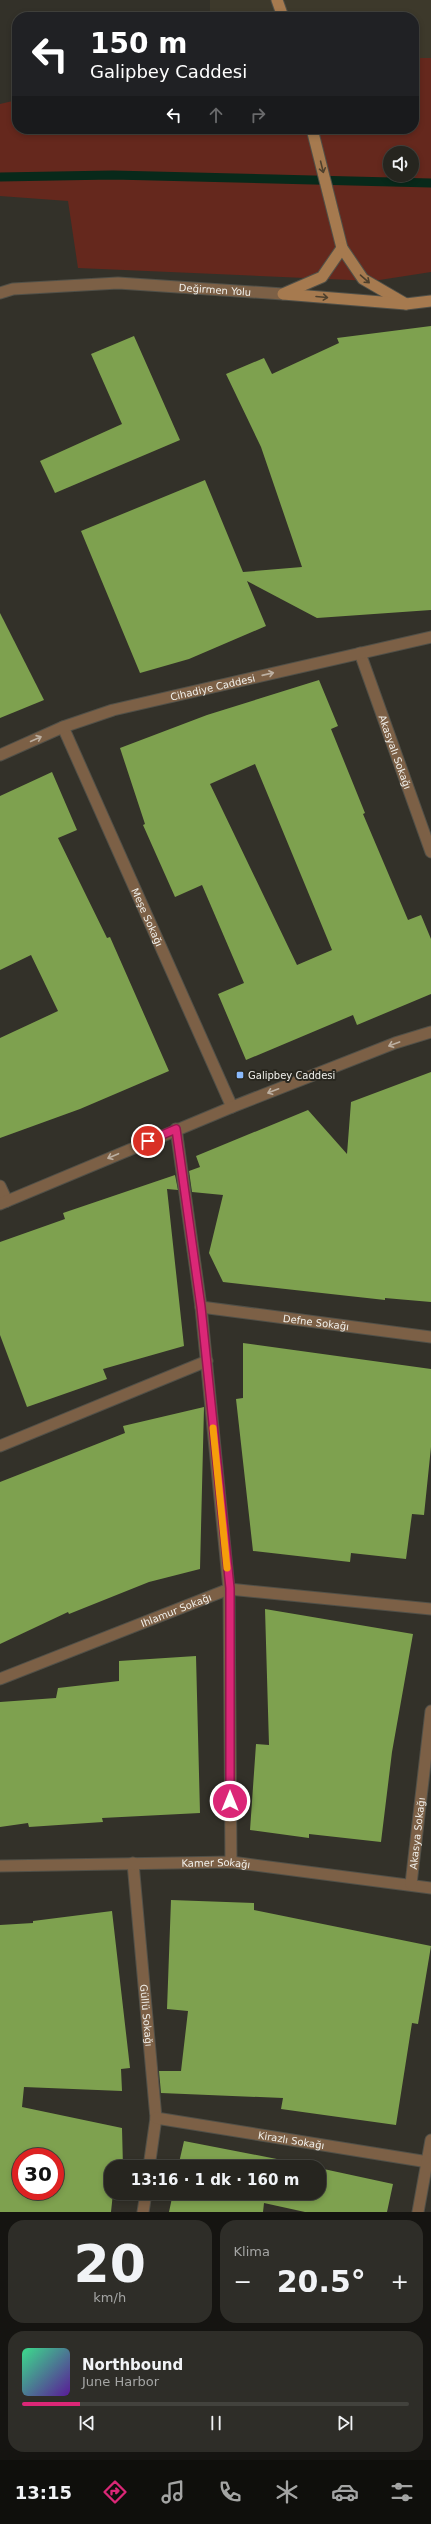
<!DOCTYPE html>
<html lang="tr">
<head>
<meta charset="utf-8">
<style>
  body { margin:0; font-family:"DejaVu Sans",sans-serif; background:#2e2d28; color:#f1f3f6; height:100vh; display:flex; flex-direction:column; font-size:15px; white-space:nowrap }
  * { box-sizing:border-box; margin:0 }
  p { font-size:13px; color:#a4a5a4 }
  .icon { flex:none; width:22px; height:22px; fill:none; stroke:currentColor; stroke-width:2; stroke-linecap:round; stroke-linejoin:round }
  .map { position:relative; height:2212px; overflow:hidden }
  .sheet { display:flex; flex-direction:column; gap:8px; padding:8px; background:#151411; flex:1 }
  .sheet>* { flex:none }
  .hud { position:absolute; left:12px; top:12px; width:407px; height:122px; border-radius:16px; box-shadow:0 2px 6px #0003,0 0 0 1px #42423d; background:#202124; color:#fff; overflow:hidden }
  .tools { position:absolute; left:383px; top:146px; display:grid; gap:8px }
  .tools a { display:grid; place-items:center; width:36px; height:36px; border-radius:50%; background:#26251f; box-shadow:0 2px 6px #0003,0 0 0 1px #42423d; font-size:20px }
  .speed { position:absolute; left:12px; top:2148px; display:flex; gap:8px; font-size:20px; font-weight:700; text-align:center }
  .speed>* { display:grid; place-content:center; width:52px; height:52px; border-radius:50%; background:#26251f; box-shadow:0 2px 6px #0003,0 0 0 1px #42423d; line-height:1 }
  .speed .limit { border:6px solid #d22; background:#fff; color:#111 }
  .pin { position:absolute; display:grid; place-items:center; width:34px; height:34px; color:#fff; margin:-17px; border:2px solid #fff; border-radius:50%; box-shadow:0 1px 4px #0007 }
  .me { position:absolute; width:44px; margin:-22px; rotate:0deg; stroke-linejoin:round; filter:drop-shadow(0 0 3px #0008) }
  .turn { display:flex; align-items:center; gap:14px; height:84px; padding:0 12px; font-size:18px }
  .turn .icon { width:52px; height:52px; stroke-width:2.5 }
  .turn b { display:block; font-size:28px; line-height:34px }
  .lanes { display:flex; align-items:center; height:38px; padding:0 12px; background:#0003; justify-content:center; gap:20px; direction:ltr }
  .lanes .off { opacity:.35 }
  .big { font-size:30px; font-weight:700; line-height:1.1 }
  .sheet .card { flex:1; display:flex; flex-direction:column; justify-content:center; gap:6px; min-width:0; padding:0 14px; border-radius:16px; background:#2e2d28 }
  .sheet .dial { align-items:center; gap:0 }
  .dial b { font-size:52px; line-height:1 }
  .song { display:flex; align-items:center; gap:12px }
  .cover { width:48px; height:48px; border-radius:6px; background:linear-gradient(135deg,hsl(150 70% 55%),hsl(270 70% 35%)) }
  .played { height:4px; border-radius:2px; background:linear-gradient(90deg,#db2777 15%,#42423d 15%) }
  .keys { display:flex; justify-content:space-around; direction:ltr }
  .heat { display:flex; justify-content:space-between; align-items:center; font-size:22px; direction:ltr }
  .sheet .tiles { flex:1; display:grid; gap:8px; grid-template-columns:1fr 1fr }
  .card:last-child { grid-column:span 2 }
  .trip { position:absolute; left:104px; top:2160px; width:222px; height:40px; border-radius:16px; background:#26251f; box-shadow:0 2px 6px #0003,0 0 0 1px #42423d; font-weight:700; line-height:40px; text-align:center }
  .dock { display:flex; height:64px; justify-content:space-around; align-items:center; background:#0f0f0c; color:#a4a5a4 }
  .dock .icon { width:28px; height:28px }
  .dock .selected { color:#db2777 }
  .dock b { font-size:18px; color:#f1f3f6 }
  .map>svg:first-child { display:block }
  .built { fill:#3d392b }
  .green { fill:#65281d; fill-rule:evenodd }
  .lines { fill:none; stroke-linecap:round; stroke-linejoin:round }
  .stream { stroke:#08291a; stroke-width:9 }
  .building { fill:#7ea14f; fill-rule:evenodd }
  .minor-casing { stroke:#515048; stroke-width:13 }
  .secondary-casing { stroke:#515048; stroke-width:13 }
  .minor { stroke:#7c6046; stroke-width:11 }
  .secondary { stroke:#a67a4f; stroke-width:11 }
  .oneway { stroke:#4e402d }
  .oneway2 { stroke:#bcafa1 }
  .route-casing { stroke:#8e194d; stroke-width:10 }
  .route { stroke:#db2777; stroke-width:7 }
  .slow { stroke:#f59e0b; stroke-width:7 }
  .poi-dot { fill:#8abafc; stroke:#29271f; stroke-width:1.5 }
  .labels { text-anchor:middle; stroke-width:4; stroke-linejoin:round; paint-order:stroke }
  .street-label { font-size:10px; fill:#f1f0eb; stroke:#29271f }
  .poi-label { font-size:10px; fill:#f1f0eb; stroke:#29271f; text-anchor:start }
</style>
</head>
<body>
<div class="map">
<svg width="431" height="2212" viewBox="0 0 431 2212">
  <rect width="100%" height="100%" fill="#333129"/>
  <path class="built" d="M210 0H431V58H414V17H210Z"/>
  <path class="green" d="M414 58H431V272L373 281 78 268 68 201 0 196V104L17 100V129H414ZM390 153H412V175H390Z"/>
  <g class="lines">
    <path class="stream" d="M0 177 113 175 431 183"/>
  </g>
  <g class="building">
    <path d="M431 326V610L317 618 247 581 266 626 189 659 140 673 81 531 205 480 243 572 302 567 261 447 226 374 264 358 272 374 339 343 337 338Z"/>
    <path d="M134 336 180 440 55 493 40 461 122 424 91 354Z"/>
    <path d="M0 613 44 700 0 718Z"/>
    <path d="M319 680 338 726 331 729 365 813 363 814 408 920 421 915 431 939V994L357 1025 353 1015 246 1060 218 994 244 983 202 885 175 897 143 825 145 824 120 748 207 715ZM255 764 332 950 297 965 210 784Z"/>
    <path d="M52 772 77 830 58 838 107 938 110 937 169 1071 80 1109 0 1138V1038L58 1011 31 955 0 970V796Z"/>
    <path d="M431 1072V1302L385 1298V1300L223 1282 209 1253 223 1195 192 1192 189 1171 200 1167 196 1156 308 1110 347 1154 351 1102Z"/>
    <path d="M175 1175 178 1190 167 1189 184 1346 103 1369 107 1379 27 1407 0 1335V1242L65 1219 63 1213Z"/>
    <path d="M243 1343 431 1369V1447L424 1515 412 1514 406 1559 351 1553 350 1562 253 1551 236 1399 243 1398Z"/>
    <path d="M204 1407 200 1569 149 1582 69 1614 68 1612 0 1644V1482L125 1433 123 1426Z"/>
    <path d="M265 1609 413 1634 392 1752 381 1842 309 1834V1838L250 1830 256 1744 269 1745Z"/>
    <path d="M196 1656 200 1813 102 1818 103 1822 29 1827 28 1823 0 1827V1702L56 1698 58 1688 119 1681V1661Z"/>
    <path d="M171 1900 254 1903V1910L431 1946 418 2024 412 2023 396 2125 281 2109 283 2098 161 2093 159 2071H181L188 2011 167 2009Z"/>
    <path d="M112 1911 130 2068 121 2069 122 2091 24 2087 22 2107 122 2128 123 2167H111V2193H113L111 2212H0V1925L33 1923V1921ZM21 2157H55V2191H21Z"/>
    <path d="M184 2141 292 2162 314 2167H178Z"/>
    <path d="M319 2168 393 2184 387 2212H305L264 2203 263 2212H169L173 2193H319Z"/>
  </g>
  <g class="lines">
    <defs>
      <g id="minor">
        <path id="s1" d="M0 293 13 289 118 283 283 294"/>
        <path id="s2" d="M360 653 431 852"/>
        <path id="s3" d="M63 727 232 1107"/>
        <path id="s4" d="M0 755 63 727 113 710 431 637"/>
        <path d="M176 1129 201 1307 229 1589 231 1862"/>
        <path d="M0 1186 7 1201"/>
        <path d="M0 1204 232 1107 395 1043 431 1032"/>
        <path id="s5" d="M201 1307 431 1337"/>
        <path d="M0 1446 207 1361"/>
        <path id="s6" d="M0 1679 229 1589 431 1609"/>
        <path id="s7" d="M133 1863 156 2118 149 2167"/>
        <path id="s8" d="M0 1866 231 1862 431 1888"/>
        <path id="s9" d="M411 1884 431 1711"/>
        <path id="s10" d="M156 2118 428 2162"/>
        <path d="M143 2212 146 2193"/>
        <path d="M418 2212 431 2140"/>
      </g>
      <g id="secondary">
        <path d="M277 0 283 17"/>
        <path d="M312 129 342 248 363 279 406 304"/>
        <path d="M285 293 322 277 342 248"/>
        <path d="M283 294 406 304 431 301"/>
      </g>
    </defs>
    <use href="#minor" class="minor-casing"/>
    <use href="#secondary" class="secondary-casing"/>
    <use href="#minor" class="minor"/>
    <use href="#secondary" class="secondary"/>
  </g>
  <defs><path id="oneway-shaft" d="M-6 0H5M1.5-3L5.5 0L1.5 3" fill="none" stroke-width="1.6" stroke-linecap="round" stroke-linejoin="round"/></defs>
  <g class="oneway">
    <use href="#oneway-shaft" transform="translate(322 167) rotate(76)"/>
    <use href="#oneway-shaft" transform="translate(365 279) rotate(41)"/>
    <use href="#oneway-shaft" transform="translate(322 297) rotate(5)"/>
  </g>
  <g class="oneway2">
    <use href="#oneway-shaft" transform="translate(268 674) rotate(-13)"/>
    <use href="#oneway-shaft" transform="translate(36 739) rotate(-24)"/>
    <use href="#oneway-shaft" transform="translate(394 1044) rotate(160)"/>
    <use href="#oneway-shaft" transform="translate(273 1091) rotate(159)"/>
    <use href="#oneway-shaft" transform="translate(113 1156) rotate(157)"/>
  </g>
  <g class="lines">
    <defs>
      <path id="route" d="M148 1141 176 1129 201 1307 230 1588V1801"/>
    </defs>
    <use href="#route" class="route-casing"/>
    <use href="#route" class="route"/>
    <path class="slow" d="M213 1428 227 1568"/>
  </g>
  <rect class="poi-dot" x="236" y="1071" width="8" height="8" rx="2"/>
  <g class="labels">
    <g class="street-label">
      <text dy="4" stroke="none"><textPath href="#s1" startOffset="216">Değirmen Yolu</textPath></text>
      <text dy="4" stroke="none"><textPath href="#s4" startOffset="224">Cihadiye Caddesi</textPath></text>
      <text dy="4" stroke="none"><textPath href="#s2" startOffset="105">Akasyalı Sokağı</textPath></text>
      <text dy="4" stroke="none"><textPath href="#s3" startOffset="208">Meşe Sokağı</textPath></text>
      <text dy="4" stroke="none"><textPath href="#s5" startOffset="116">Defne Sokağı</textPath></text>
      <text dy="4" stroke="none"><textPath href="#s6" startOffset="189">Ihlamur Sokağı</textPath></text>
      <text dy="4" stroke="none"><textPath href="#s9" startOffset="51">Akasya Sokağı</textPath></text>
      <text dy="4" stroke="none"><textPath href="#s8" startOffset="216">Kamer Sokağı</textPath></text>
      <text dy="4" stroke="none"><textPath href="#s7" startOffset="153">Güllü Sokağı</textPath></text>
      <text dy="4" stroke="none"><textPath href="#s10" startOffset="137">Kirazlı Sokağı</textPath></text>
    </g>
    <g class="poi-label">
      <text x="248" y="1079">Galipbey Caddesi</text>
    </g>
  </g>
</svg>
<div class="tools">
<a><svg class="icon" aria-label="sound" viewBox="0 0 24 24"><path d="M4 9h4l5-4v14l-5-4H4zM17 9q2 3 0 6"/></svg></a>
</div>
<div class="speed"><div class="limit">30</div></div>
<div class="pin" style="left:148px;top:1141px;background:#d93025"><svg class="icon" aria-label="arrive" viewBox="0 0 24 24"><path d="M6 21V4h12l-3 4 3 4H6"/></svg></div>
<svg class="me" style="left:230px;top:1801px" viewBox="-20 -20 40 40"><circle r="17" fill="#db2777" stroke="#fff" stroke-width="3"/><path d="M0-11L8 9 0 5-8 9z" fill="#fff"/></svg>
<div class="trip">13:16 · 1 dk · 160 m</div>
<div class="hud">
<div class="turn"><svg class="icon" aria-label="left" viewBox="0 0 24 24"><path d="M17 20v-9H6M10 6l-5 5 5 5"/></svg><div><b>150 m</b>Galipbey Caddesi</div></div>
<div class="lanes"><svg class="icon" aria-label="left" viewBox="0 0 24 24"><path d="M17 20v-9H6M10 6l-5 5 5 5"/></svg><svg class="icon off" aria-label="ahead" viewBox="0 0 24 24"><path d="M12 20V5M6 11l6-6 6 6"/></svg><svg class="icon off" aria-label="right" viewBox="0 0 24 24"><path d="M7 20v-9h11M14 6l5 5-5 5"/></svg></div>
</div>
</div>
<section class="sheet">
<div class="tiles">
<div class="card dial"><b>20</b><p>km/h</p></div>
<div class="card"><p>Klima</p>
<div class="heat"><a>−</a><b class="big">20.5°</b><a>+</a></div>
</div>
<div class="card">
<div class="song"><i class="cover"></i><div><b>Northbound</b><p>June Harbor</p></div></div>
<div class="played"></div>
<div class="keys"><svg class="icon" aria-label="previous" viewBox="0 0 24 24"><path d="M18 5L8 12l10 7zM5 5v14"/></svg><svg class="icon" aria-label="pause" viewBox="0 0 24 24"><path d="M8 5v14M16 5v14"/></svg><svg class="icon" aria-label="next" viewBox="0 0 24 24"><path d="M6 5l10 7-10 7zM19 5v14"/></svg></div>
</div>
</div>
</section>
<nav class="dock">
<b>13:15</b>
<svg class="icon selected" aria-label="directions" viewBox="0 0 24 24"><path d="M12 3l9 9-9 9-9-9zM9 14v-3h6M13 9l2 2-2 2"/></svg>
<svg class="icon" aria-label="music" viewBox="0 0 24 24"><path d="M9 18V5l10-2v13"/><circle cx="6" cy="18" r="3"/><circle cx="16" cy="16" r="3"/></svg>
<svg class="icon" aria-label="phone" viewBox="0 0 24 24"><path d="M5 4h4l2 5-3 2q2 4 5 5l2-3 5 2v4C11 20 4 13 5 4z"/></svg>
<svg class="icon" aria-label="climate" viewBox="0 0 24 24"><path d="M12 3v18M4 7l16 10M4 17L20 7"/></svg>
<svg class="icon" aria-label="car" viewBox="0 0 24 24"><path d="M5 17H2v-5l4-1 3-4h7l3 4 3 1v5h-3M9 17h6M6 11h13"/><circle cx="7" cy="17" r="2"/><circle cx="17" cy="17" r="2"/></svg>
<svg class="icon" aria-label="filters" viewBox="0 0 24 24"><path d="M4 7h16M4 17h16"/><circle cx="9" cy="7" r="2"/><circle cx="15" cy="17" r="2"/></svg>
</nav>
</body>
</html>
